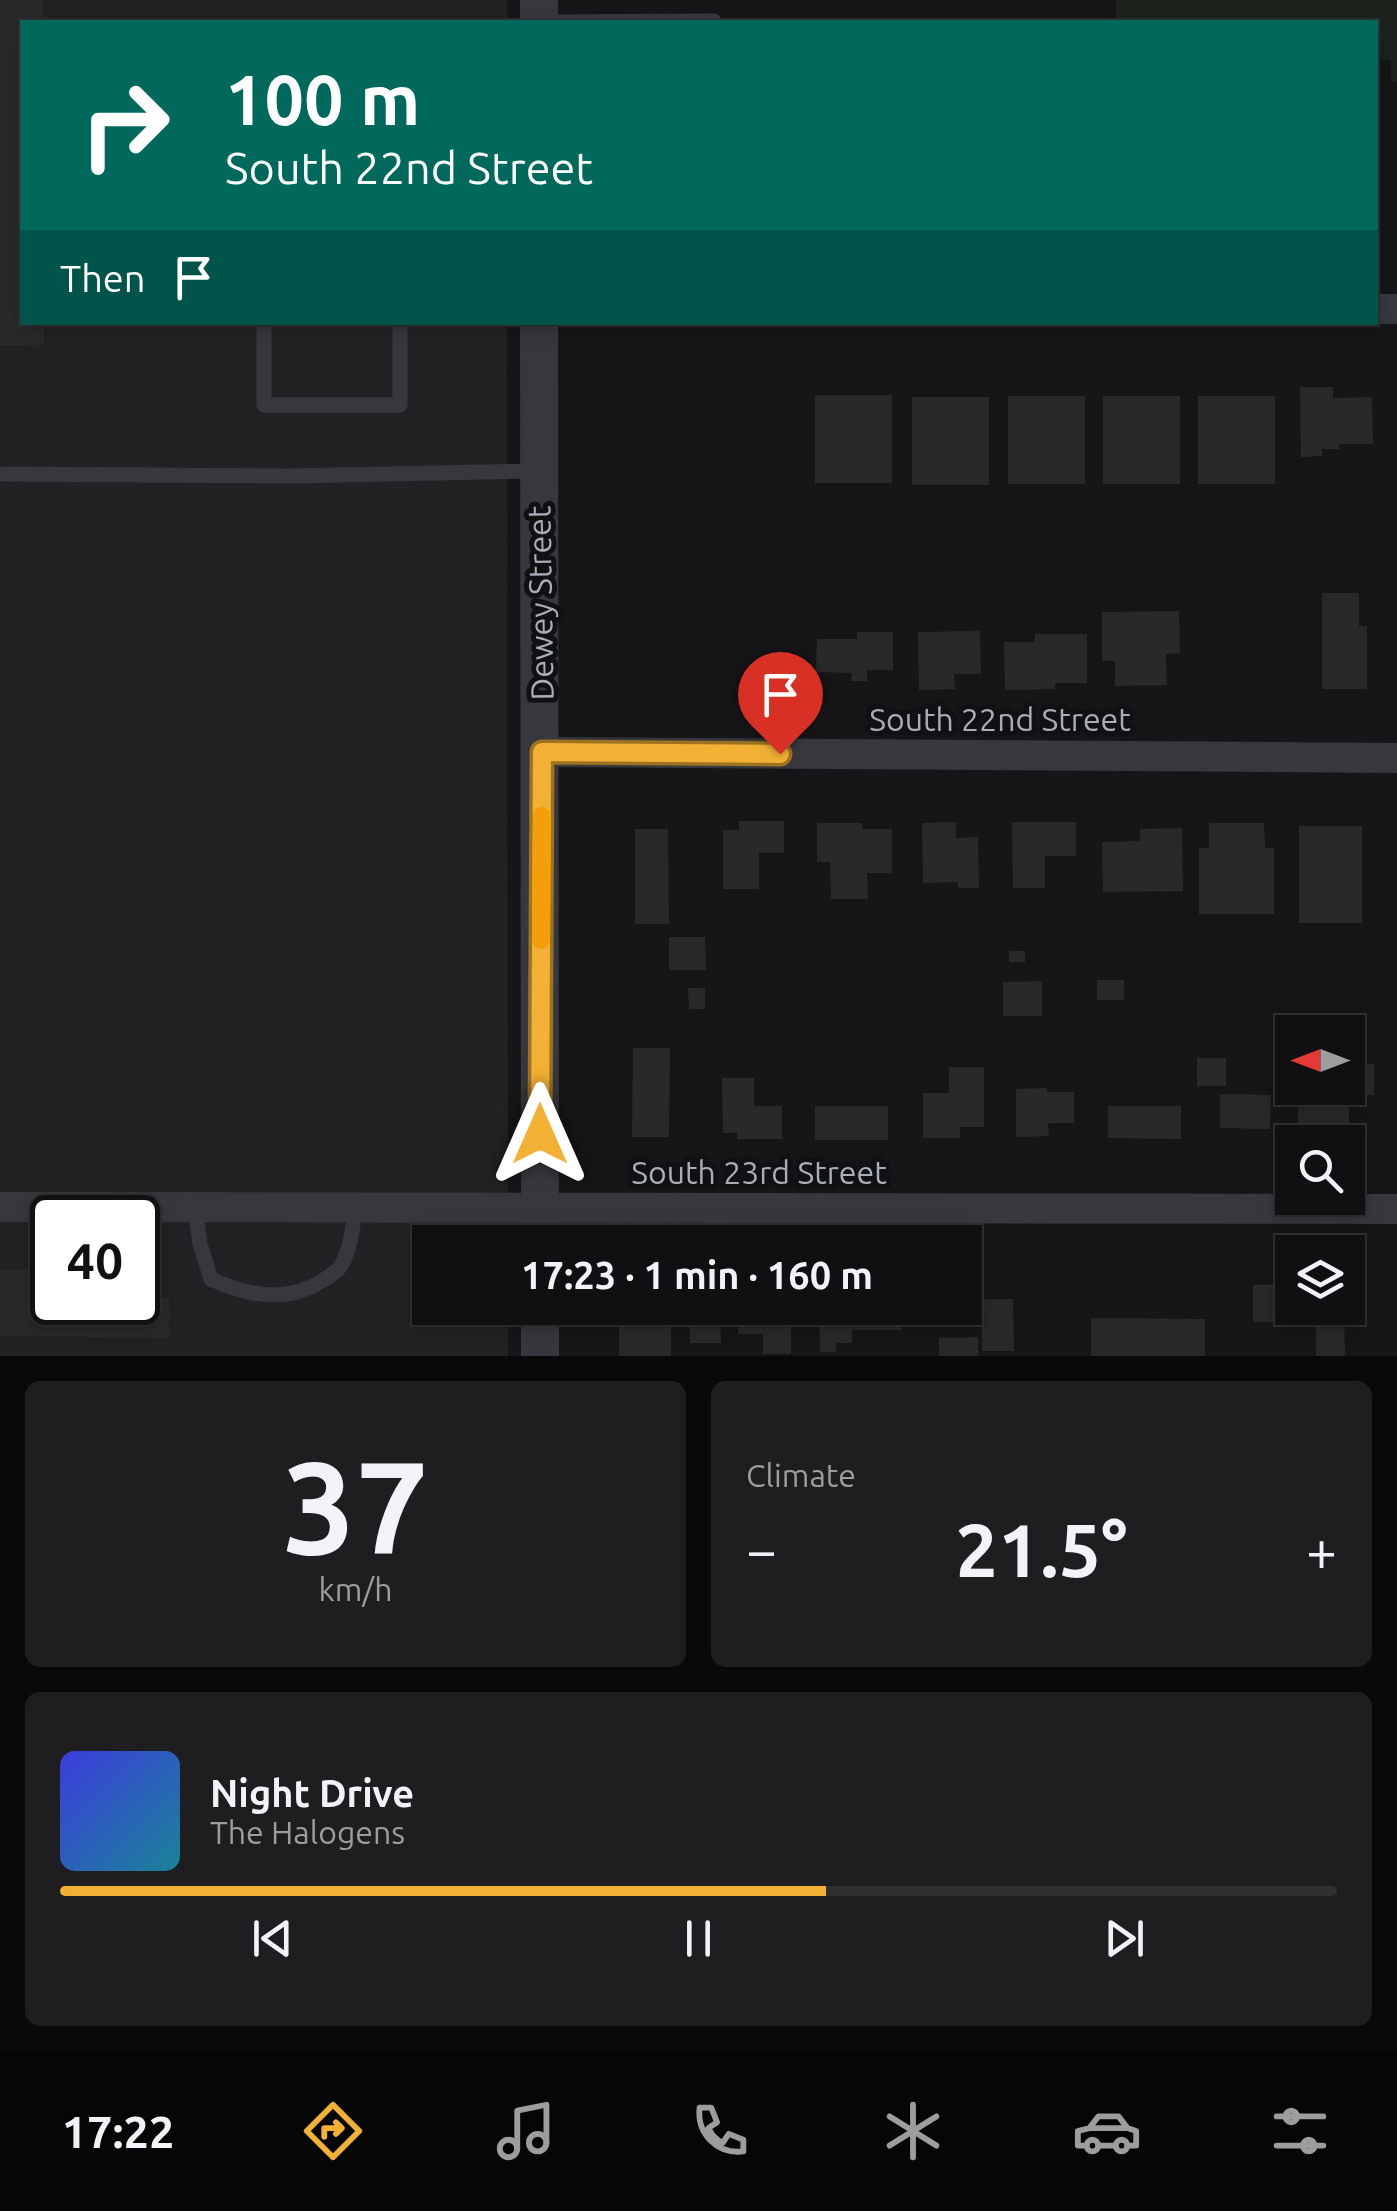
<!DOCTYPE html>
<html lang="en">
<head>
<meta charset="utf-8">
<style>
  body { margin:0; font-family:Ubuntu,sans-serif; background:#1e1e20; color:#f1f3f6; height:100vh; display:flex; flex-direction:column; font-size:38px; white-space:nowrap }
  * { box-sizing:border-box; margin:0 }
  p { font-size:32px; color:#9c9d9f }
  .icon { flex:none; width:55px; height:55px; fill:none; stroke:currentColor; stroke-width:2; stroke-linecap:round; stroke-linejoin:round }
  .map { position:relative; height:1356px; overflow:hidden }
  .sheet { display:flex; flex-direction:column; gap:25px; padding:25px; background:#09090a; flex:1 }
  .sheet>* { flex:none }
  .banner { position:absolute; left:20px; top:20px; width:1358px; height:305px; border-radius:0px; box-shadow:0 5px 15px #0003,0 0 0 2px #303032; background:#00695c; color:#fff; overflow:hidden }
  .needle { width:65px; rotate:270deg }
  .controls { position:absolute; left:1275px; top:1015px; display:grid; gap:20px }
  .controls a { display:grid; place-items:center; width:90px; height:90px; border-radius:0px; background:#101012; box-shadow:0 5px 15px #0003,0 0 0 2px #303032; font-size:50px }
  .speed { position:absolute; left:30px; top:1195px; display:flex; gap:20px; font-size:50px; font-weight:700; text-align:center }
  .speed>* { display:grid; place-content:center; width:130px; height:130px; border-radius:50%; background:#101012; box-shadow:0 5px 15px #0003,0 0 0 2px #303032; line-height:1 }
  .speed .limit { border:5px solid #111; border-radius:15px; background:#fff; color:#111 }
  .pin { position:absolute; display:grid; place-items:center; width:85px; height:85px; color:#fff; margin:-102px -42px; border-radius:50% 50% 50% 0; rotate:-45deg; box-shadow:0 0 10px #0007 }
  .pin .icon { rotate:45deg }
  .me { position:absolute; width:110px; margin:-55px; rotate:0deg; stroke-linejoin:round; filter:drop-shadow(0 0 8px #0008) }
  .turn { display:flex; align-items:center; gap:35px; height:210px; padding:0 40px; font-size:45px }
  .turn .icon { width:130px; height:130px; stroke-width:2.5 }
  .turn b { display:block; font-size:70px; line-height:85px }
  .then { display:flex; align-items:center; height:95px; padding:0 40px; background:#0003; gap:20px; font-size:38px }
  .big { font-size:75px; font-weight:700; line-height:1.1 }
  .sheet .tile { flex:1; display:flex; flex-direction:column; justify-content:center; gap:15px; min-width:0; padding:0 35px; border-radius:15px; background:#1e1e20 }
  .sheet .dial { align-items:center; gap:0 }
  .dial b { font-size:130px; line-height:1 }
  .song { display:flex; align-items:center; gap:30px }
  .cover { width:120px; height:120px; border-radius:15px; background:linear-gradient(135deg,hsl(240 70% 55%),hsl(190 70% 35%)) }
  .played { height:10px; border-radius:5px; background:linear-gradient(90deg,#f2b134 60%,#303032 60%) }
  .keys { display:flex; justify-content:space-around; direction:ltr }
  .heat { display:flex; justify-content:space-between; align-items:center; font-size:55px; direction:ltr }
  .sheet .tiles { flex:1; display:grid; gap:25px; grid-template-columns:1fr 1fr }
  .tile:last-child { grid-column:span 2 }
  .trip { position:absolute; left:412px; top:1225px; width:570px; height:100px; border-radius:0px; background:#101012; box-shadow:0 5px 15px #0003,0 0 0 2px #303032; font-weight:700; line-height:100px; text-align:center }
  .menu { display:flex; height:160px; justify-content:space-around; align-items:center; background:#060607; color:#9c9d9f }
  .menu .icon { width:70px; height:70px }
  .menu .selected { color:#f2b134 }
  .menu b { font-size:45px; color:#f1f3f6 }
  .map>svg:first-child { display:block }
  .built { fill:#222225; fill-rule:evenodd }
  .green { fill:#1c231d }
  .building { fill:#29292c }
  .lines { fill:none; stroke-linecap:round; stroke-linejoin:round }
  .service { stroke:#37383d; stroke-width:15 }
  .minor { stroke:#37383d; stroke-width:30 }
  .tertiary { stroke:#37383d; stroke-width:38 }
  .route-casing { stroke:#9d7322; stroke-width:25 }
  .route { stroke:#f2b134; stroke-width:18 }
  .slow { stroke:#f59e0b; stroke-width:18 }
  .labels { text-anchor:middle; stroke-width:10; stroke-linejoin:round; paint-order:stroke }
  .street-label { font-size:32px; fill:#a8adb8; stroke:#111113 }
</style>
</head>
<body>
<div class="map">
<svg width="1397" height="1356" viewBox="0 0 1397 1356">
  <rect width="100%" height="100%" fill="#161618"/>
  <path class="built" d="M0 0H507V22H22V322L507 323 508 1242H430V1308H508V1356H0ZM52 1218H138V1302H52Z"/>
  <path class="green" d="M1116 0H1397V82H1391V60L1375 59V22H1116Z"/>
  <g class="building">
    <path d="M0 0H42V22H22V322H44V345H0Z"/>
    <path d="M1300 387H1333V398L1372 397 1373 444H1339V449H1322V456L1301 457Z"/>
    <rect x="815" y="395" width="77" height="88"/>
    <rect x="1008" y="396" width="77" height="88"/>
    <rect x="1103" y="396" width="77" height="88"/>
    <rect x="1198" y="396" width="77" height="88"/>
    <rect x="912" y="397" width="77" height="88"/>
    <path d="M1322 593H1359V626H1367V689H1322Z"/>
    <path d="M1179 611 1180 653 1166 654 1167 685 1115 686V661H1102V612Z"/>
    <path d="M980 631 981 674H954L955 689 919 690 918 632Z"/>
    <path d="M857 632H893V670H867V681H851L852 673 816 672 817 639H857Z"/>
    <path d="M1035 634H1087V683H1055V689L1005 690 1004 642H1035Z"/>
    <path d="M739 821H784V853H759V889H723V830H739Z"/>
    <path d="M956 822V838L978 837 979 888H958V882L923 883 922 823Z"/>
    <path d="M1012 822H1076V856H1045V888H1013Z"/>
    <path d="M817 823H862V829H892V873H867L868 899H831L830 862H817Z"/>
    <path d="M1209 823H1264L1265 848H1274V914H1199V848H1209Z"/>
    <rect x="1299" y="826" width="63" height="97"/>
    <path d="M1182 828 1183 891 1103 892 1102 842 1140 841V829Z"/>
    <path d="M635 829H668L669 924H635Z"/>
    <path d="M669 937H705L706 970H669Z"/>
    <rect x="1009" y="951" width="16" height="11"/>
    <rect x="1097" y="980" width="27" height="20"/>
    <path d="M1042 981V1016H1003V982Z"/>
    <path d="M688 988H705V1009H689Z"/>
    <path d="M633 1048H670L669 1137H632Z"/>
    <rect x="1197" y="1058" width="29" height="28"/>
    <path d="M1348 1064H1374V1095H1345Z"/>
    <path d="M949 1067H984V1127H960V1138H923V1093H949Z"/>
    <path d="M722 1078H754V1106H782V1139H737V1133H723Z"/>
    <path d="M1047 1088V1092H1074V1123H1048L1049 1136 1016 1137V1089Z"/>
    <path d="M1321 1089H1338V1104H1349V1139H1298V1105H1320Z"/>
    <path d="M1220 1094 1271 1095 1270 1129 1220 1128Z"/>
    <rect x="815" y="1106" width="73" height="34"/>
    <path d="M1108 1106H1181V1139L1108 1138Z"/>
    <path d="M0 1269 52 1270V1302H138V1271H150V1297L169 1298V1338L0 1336Z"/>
    <path d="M1292 1284V1308H1344L1345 1356H1316V1321L1253 1322V1285Z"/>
    <path d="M982 1299H1013L1014 1351H982Z"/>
    <rect x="619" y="1308" width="52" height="48"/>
    <path d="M689 1308H720L721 1343H690Z"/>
    <path d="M738 1308H791V1354H763V1334H738Z"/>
    <path d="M902 1308V1330H852V1343H836V1352H820L819 1309Z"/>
    <path d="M1091 1318 1205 1319V1356H1091Z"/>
    <path d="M978 1337V1356H939V1338Z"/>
  </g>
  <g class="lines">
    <g class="service">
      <path d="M539 22 714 21"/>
      <path d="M264 322V405H400V322"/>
      <path d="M0 474 289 476 539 471"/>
      <path d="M195 1207 200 1244 211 1279C247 1296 287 1303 322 1281 328 1277 336 1273 340 1267 351 1250 353 1227 355 1207"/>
    </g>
    <g class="minor">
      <path d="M1375 309H1397"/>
      <path d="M542 752 1397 758"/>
      <path d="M0 1207 1397 1209"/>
    </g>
    <g class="tertiary">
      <path d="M539 0V22"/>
      <path d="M539 322 540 1242"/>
      <path d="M540 1308V1356"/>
    </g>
  </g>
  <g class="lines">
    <defs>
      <path id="route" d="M540 1134 542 752 780 754"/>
    </defs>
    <use href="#route" class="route-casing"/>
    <use href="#route" class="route"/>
    <path class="slow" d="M541 940 542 816"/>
  </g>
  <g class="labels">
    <g class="street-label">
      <text transform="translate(541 603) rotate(-91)" y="11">Dewey Street</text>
      <text x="1000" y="731">South 22nd Street</text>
      <text x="759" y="1184">South 23rd Street</text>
    </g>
  </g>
</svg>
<div class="controls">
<a><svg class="needle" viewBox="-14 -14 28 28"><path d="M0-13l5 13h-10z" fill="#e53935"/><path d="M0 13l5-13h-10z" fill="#9c9d9f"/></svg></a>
<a><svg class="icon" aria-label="search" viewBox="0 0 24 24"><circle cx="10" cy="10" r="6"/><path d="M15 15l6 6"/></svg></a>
<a><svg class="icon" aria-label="layers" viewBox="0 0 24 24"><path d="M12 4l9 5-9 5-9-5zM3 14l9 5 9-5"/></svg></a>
</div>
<div class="speed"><div class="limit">40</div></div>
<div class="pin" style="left:780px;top:754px;background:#d93025"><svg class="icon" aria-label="arrive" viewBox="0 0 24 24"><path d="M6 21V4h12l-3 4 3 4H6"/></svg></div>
<svg class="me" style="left:540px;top:1134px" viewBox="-20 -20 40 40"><path d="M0-17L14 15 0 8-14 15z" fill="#f2b134" stroke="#fff" stroke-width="4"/></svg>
<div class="trip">17:23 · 1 min · 160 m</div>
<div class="banner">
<div class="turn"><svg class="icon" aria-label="right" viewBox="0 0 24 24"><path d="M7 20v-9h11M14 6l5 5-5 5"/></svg><div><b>100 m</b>South 22nd Street</div></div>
<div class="then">Then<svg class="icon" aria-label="arrive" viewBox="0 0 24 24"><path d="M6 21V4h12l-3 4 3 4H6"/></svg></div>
</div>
</div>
<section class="sheet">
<div class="tiles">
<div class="tile dial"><b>37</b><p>km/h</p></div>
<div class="tile"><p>Climate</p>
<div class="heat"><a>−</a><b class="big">21.5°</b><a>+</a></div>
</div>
<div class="tile">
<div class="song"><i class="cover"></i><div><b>Night Drive</b><p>The Halogens</p></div></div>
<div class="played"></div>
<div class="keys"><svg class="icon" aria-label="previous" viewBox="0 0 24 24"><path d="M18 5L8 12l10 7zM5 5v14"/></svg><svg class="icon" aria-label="pause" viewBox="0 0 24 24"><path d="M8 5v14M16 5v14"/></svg><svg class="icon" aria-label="next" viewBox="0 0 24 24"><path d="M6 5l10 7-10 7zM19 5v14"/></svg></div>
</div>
</div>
</section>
<nav class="menu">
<b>17:22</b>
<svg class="icon selected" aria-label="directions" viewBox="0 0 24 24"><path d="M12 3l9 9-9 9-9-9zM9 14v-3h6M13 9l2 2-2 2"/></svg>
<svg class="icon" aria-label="music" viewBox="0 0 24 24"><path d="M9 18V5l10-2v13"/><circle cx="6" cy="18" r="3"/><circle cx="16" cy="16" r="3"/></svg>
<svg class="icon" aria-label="phone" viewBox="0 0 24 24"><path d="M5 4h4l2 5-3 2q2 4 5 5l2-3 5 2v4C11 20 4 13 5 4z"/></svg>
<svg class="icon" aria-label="climate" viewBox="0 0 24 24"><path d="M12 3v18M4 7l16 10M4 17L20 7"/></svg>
<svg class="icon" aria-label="car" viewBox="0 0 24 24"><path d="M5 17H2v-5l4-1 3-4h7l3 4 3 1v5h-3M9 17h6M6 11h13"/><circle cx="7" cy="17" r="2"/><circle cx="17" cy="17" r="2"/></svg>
<svg class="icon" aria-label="filters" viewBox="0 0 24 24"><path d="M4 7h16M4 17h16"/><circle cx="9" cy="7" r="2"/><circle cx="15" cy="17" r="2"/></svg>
</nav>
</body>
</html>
